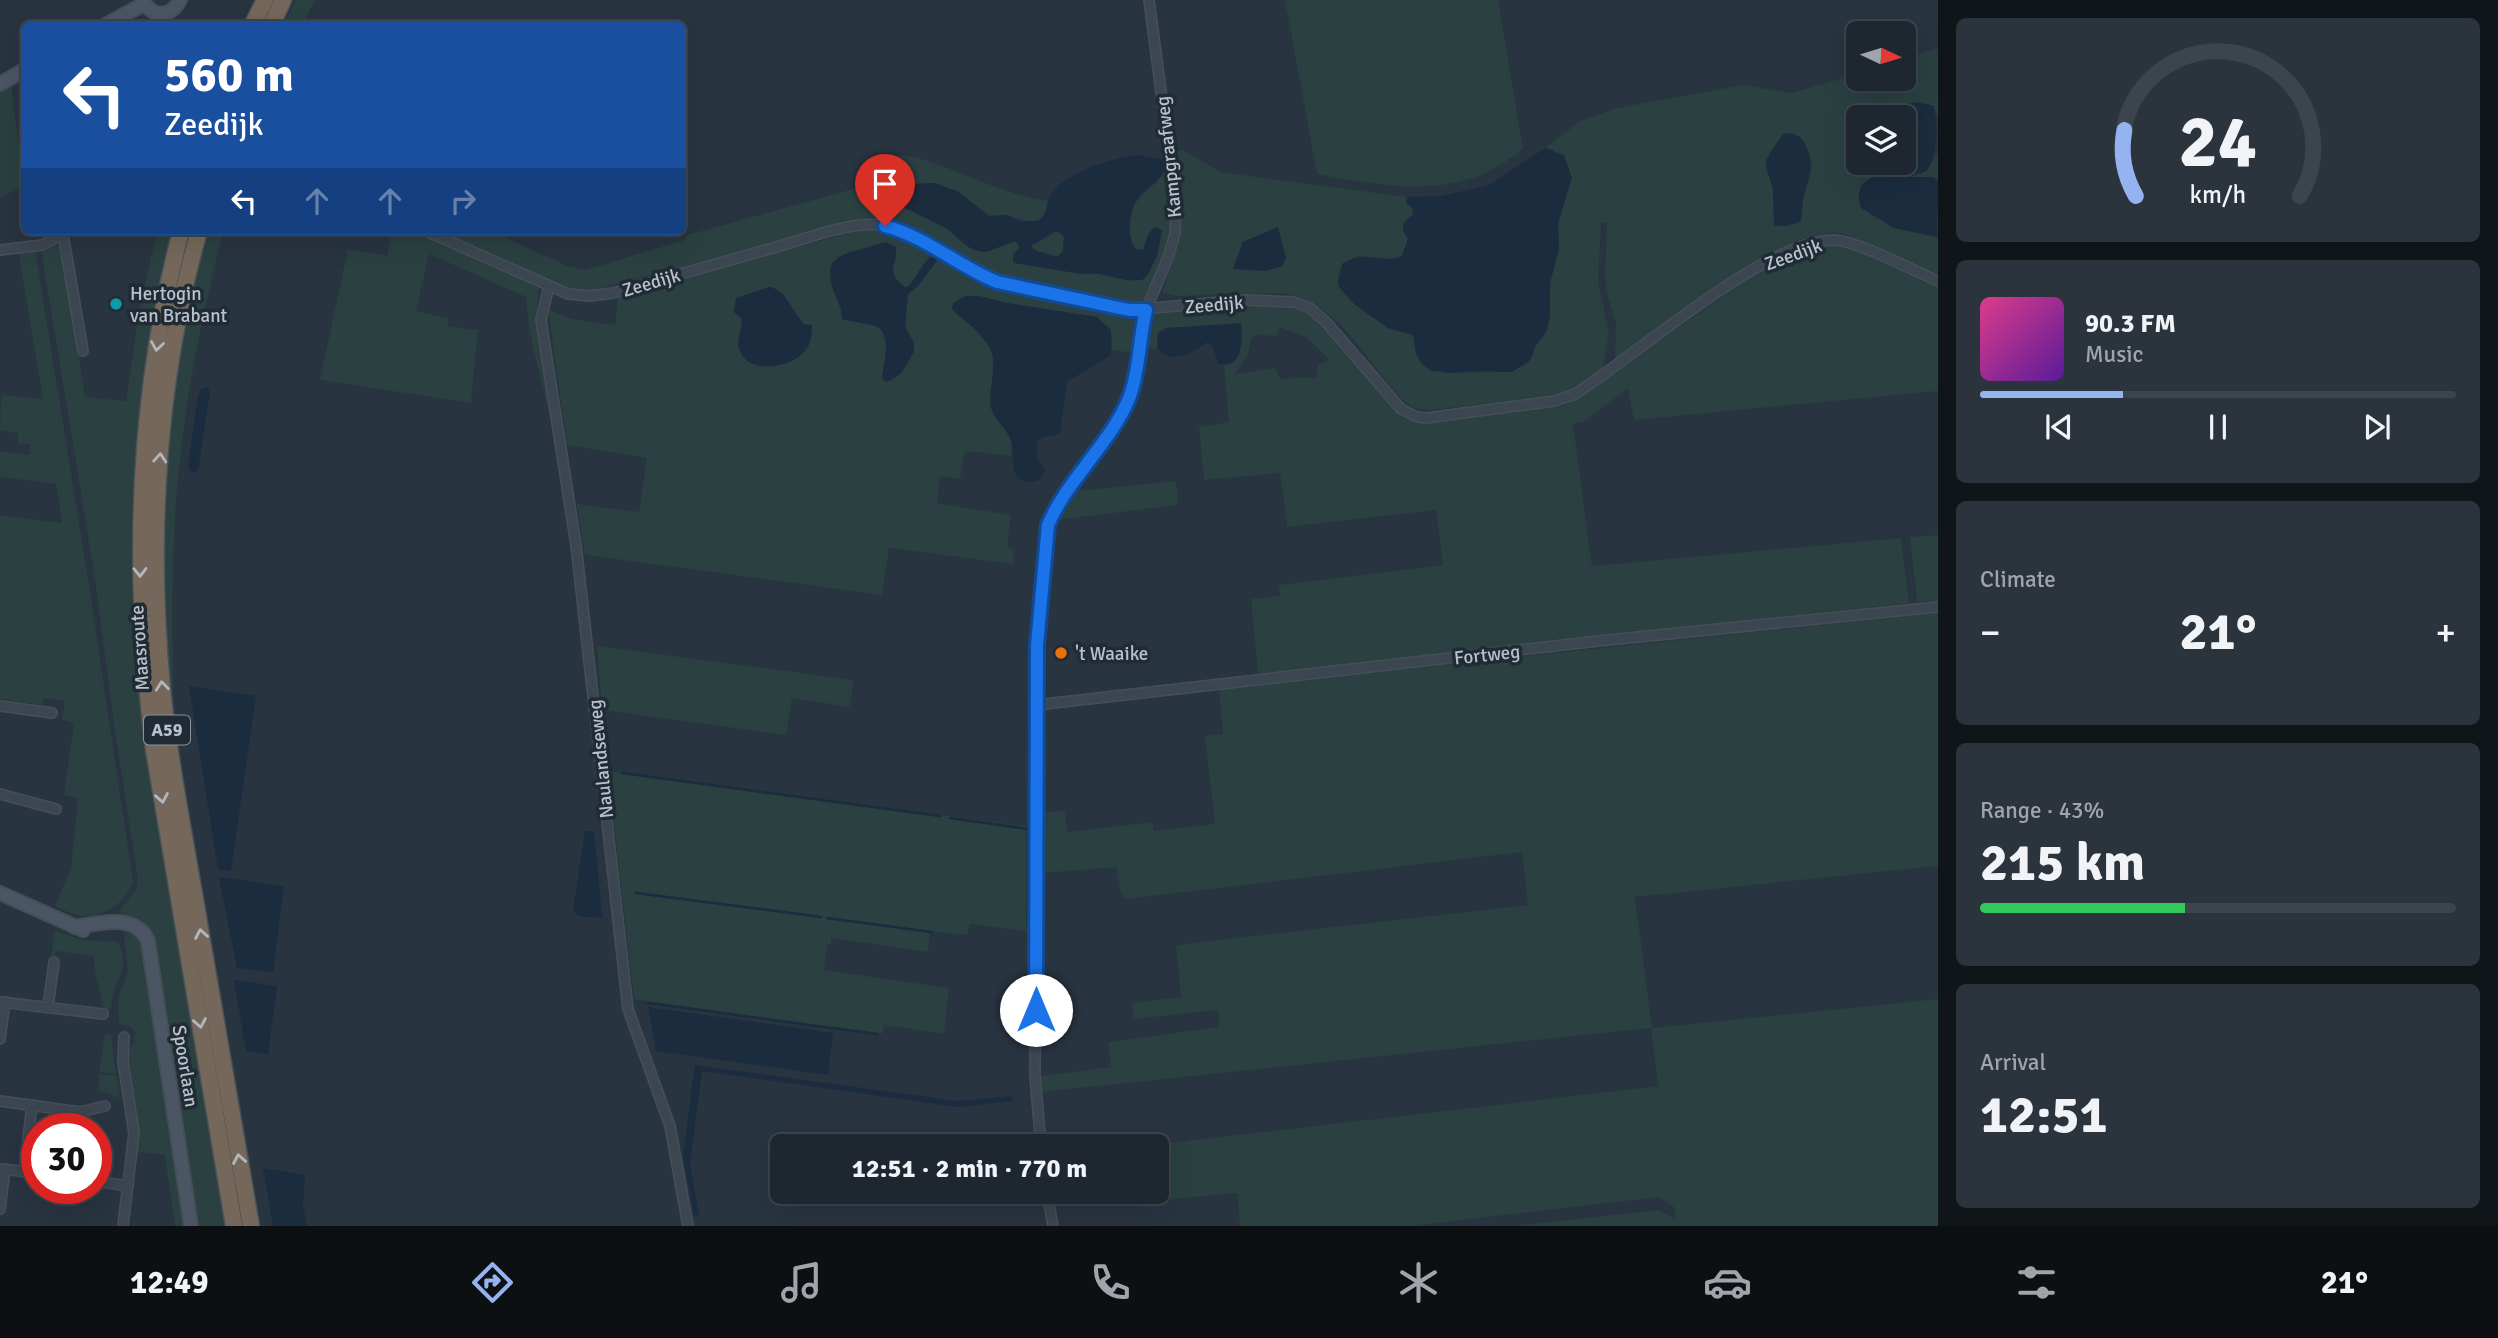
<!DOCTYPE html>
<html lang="en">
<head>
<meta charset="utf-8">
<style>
  body { margin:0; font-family:Signika,sans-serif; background:#2b333c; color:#f1f3f6; height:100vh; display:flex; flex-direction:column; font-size:26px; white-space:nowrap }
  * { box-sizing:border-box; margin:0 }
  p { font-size:23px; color:#a1a5ab }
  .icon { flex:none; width:38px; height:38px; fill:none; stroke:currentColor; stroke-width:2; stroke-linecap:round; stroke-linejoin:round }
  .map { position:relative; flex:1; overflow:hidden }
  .sheet { display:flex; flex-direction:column; gap:18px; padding:18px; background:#10151a; width:560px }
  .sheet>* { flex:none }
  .guide { position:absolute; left:21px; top:21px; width:665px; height:214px; border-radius:10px; box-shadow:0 7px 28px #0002,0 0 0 2px #3c444c; background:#1a4fa0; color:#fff; overflow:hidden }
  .needle { width:46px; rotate:94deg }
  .fabs { position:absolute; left:1846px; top:21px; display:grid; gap:14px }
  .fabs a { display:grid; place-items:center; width:70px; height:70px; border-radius:10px; background:#1e2730; box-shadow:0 7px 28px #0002,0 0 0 2px #3c444c; font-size:35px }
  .speed { position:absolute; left:21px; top:1113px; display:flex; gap:14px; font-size:35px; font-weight:700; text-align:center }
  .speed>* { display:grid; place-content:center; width:91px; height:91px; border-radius:50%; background:#1e2730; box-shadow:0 7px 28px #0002,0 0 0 2px #3c444c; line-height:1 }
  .speed .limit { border:10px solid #d22; background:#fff; color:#111 }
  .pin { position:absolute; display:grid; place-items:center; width:60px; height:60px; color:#fff; margin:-72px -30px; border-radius:50% 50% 50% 0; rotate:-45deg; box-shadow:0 0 7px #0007 }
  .pin .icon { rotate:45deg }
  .me { position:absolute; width:77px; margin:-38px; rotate:0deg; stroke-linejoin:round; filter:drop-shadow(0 0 5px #0008) }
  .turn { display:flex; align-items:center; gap:24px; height:147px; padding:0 28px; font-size:32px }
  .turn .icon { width:91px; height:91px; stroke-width:2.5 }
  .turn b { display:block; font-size:49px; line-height:60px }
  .lanes { display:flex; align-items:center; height:66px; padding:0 28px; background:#0003; justify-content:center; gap:35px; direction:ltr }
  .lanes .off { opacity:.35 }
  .big { font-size:52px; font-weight:700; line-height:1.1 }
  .sheet .widget { flex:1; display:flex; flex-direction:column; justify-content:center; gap:10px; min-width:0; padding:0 24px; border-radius:10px; background:#2b333c }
  .sheet .dial { align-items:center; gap:0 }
  .dial svg { height:182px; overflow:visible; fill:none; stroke:#3c444c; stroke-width:7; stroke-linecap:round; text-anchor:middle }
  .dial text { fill:#f1f3f6; stroke:none }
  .song { display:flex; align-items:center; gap:21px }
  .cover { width:84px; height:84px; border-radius:10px; background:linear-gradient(135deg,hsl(330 70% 55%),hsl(270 70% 35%)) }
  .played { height:7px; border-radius:4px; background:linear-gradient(90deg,#95b2f1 30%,#3c444c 30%) }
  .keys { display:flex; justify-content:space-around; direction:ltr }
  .heat { display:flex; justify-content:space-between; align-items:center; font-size:38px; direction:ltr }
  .charge { height:10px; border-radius:5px; background:linear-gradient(90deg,#34c759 43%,#3c444c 0) }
  .trip { position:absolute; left:770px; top:1134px; width:399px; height:70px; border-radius:10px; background:#1e2730; box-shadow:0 7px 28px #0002,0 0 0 2px #3c444c; font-weight:700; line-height:70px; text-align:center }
  .menu { display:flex; height:112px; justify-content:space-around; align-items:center; background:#0c1013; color:#a1a5ab }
  .menu .icon { width:49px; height:49px }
  .menu .selected { color:#95b2f1 }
  .menu b { font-size:32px; color:#f1f3f6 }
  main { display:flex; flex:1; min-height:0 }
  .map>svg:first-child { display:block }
  .green { fill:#2a4041; fill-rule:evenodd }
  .water { fill:#1b2c3e; fill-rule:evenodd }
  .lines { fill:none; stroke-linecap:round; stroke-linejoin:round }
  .stream { stroke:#1b2c3e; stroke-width:2.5 }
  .minor-casing { stroke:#464f59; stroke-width:12 }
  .secondary-casing { stroke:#464f59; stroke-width:16 }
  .motorway-casing { stroke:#47515a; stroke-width:19 }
  .minor { stroke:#3c4650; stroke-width:9 }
  .secondary { stroke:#4a5663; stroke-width:12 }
  .motorway { stroke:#75685a; stroke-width:16 }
  .oneway { stroke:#b2b8bf }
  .route-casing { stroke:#114b97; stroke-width:18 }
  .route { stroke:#1a73e8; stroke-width:12 }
  .culture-dot { fill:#0f9aa8; stroke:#212b35; stroke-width:2.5 }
  .food-dot { fill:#e8710a; stroke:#212b35; stroke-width:2.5 }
  .labels { text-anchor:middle; stroke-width:7; stroke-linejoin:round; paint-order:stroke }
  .shield { fill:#212b35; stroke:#8b949d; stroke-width:2 }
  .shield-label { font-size:18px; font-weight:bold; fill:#b9c1ca }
  .street-label { font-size:19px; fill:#b9c1ca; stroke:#212b35 }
  .poi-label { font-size:19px; fill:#b9c1ca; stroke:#212b35; text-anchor:start }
</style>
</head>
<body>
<main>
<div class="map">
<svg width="1938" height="1226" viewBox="0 0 1938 1226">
  <rect width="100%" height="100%" fill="#283440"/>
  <g class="green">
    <path d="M296 0H315L303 24H284Z"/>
    <path d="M1285 0H1498L1523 149C1512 157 1500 166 1487 172 1436 197 1370 184 1317 174Z"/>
    <path d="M1938 48V116V114H1884L1881 117H1858V163C1874 163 1891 161 1901 176 1874 172 1857 177 1861 208L1894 228 1938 237V274C1917 266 1895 256 1874 247 1863 242 1852 235 1839 233 1783 227 1662 325 1615 360L1616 324 1607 294 1605 276 1607 223H1601L1598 282 1609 332 1603 368 1577 386 1553 397 1429 410 1411 407C1368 370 1342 298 1278 293L1176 296 1162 293C1167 273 1178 255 1180 234 1183 207 1178 178 1176 151H1185L1220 172 1407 197 1406 203 1412 208 1413 215 1406 219 1404 230 1408 239 1402 256 1395 259 1358 256 1340 268 1338 282 1362 310 1388 328 1414 335C1415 344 1414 354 1421 362 1439 383 1498 369 1524 366L1530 360 1536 345 1544 337 1550 283 1559 248 1558 223 1564 202 1554 150 1545 148 1580 121 1617 108 1743 85 1791 93 1858 74V79H1904V59ZM1783 134 1812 161 1811 173 1803 199 1801 221 1787 226H1774L1773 189 1766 167 1770 152ZM1277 228 1280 241 1233 268 1243 242Z"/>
    <path d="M11 83 24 187 0 197V89Z"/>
    <path d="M1938 152V180L1932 177H1910L1927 170Z"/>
    <path d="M905 155C954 165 999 195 1049 201 1041 234 1028 219 1006 215 1001 214 995 216 989 216L959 192 934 183 913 184C904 177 903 173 891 177L887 194 898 205 946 228 964 244 976 251H989L1015 241 1018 242 1020 247 1013 255 1015 263 1082 274H1100L1126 280 1135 281 1147 276 1157 256 1162 230 1145 243 1143 250 1135 249C1130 240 1129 232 1130 222 1134 189 1155 192 1166 168 1172 216 1173 237 1153 282 1149 293 1145 303 1132 305L1007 280 985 271 903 225 884 220 863 221 589 291 567 290 435 231H490L568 266 585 270 685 240 687 235 890 179 891 161 899 156Z"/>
    <path d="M876 229 886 230 936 256 929 258 924 264 909 286 905 287C893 279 891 270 896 257L886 242 848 252 832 263C827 284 842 298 842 319 853 322 865 323 875 326 893 333 883 365 882 379L891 381C906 372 916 356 911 338 910 332 905 329 905 322 904 313 907 303 908 294L918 286 938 259 985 282 1006 289 1124 313C1142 318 1136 338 1135 353L1112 350V335L1097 317 1007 303 979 296 959 298 956 314 975 328 991 350 993 359 992 410 1011 440 1012 456 965 451 960 479 940 476 937 503 1011 515 1007 546 1014 551 1013 564 889 548 882 595 585 555 577 504 639 512 647 458 567 445 548 309 571 319 615 325 618 295 861 230ZM788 302 804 324 809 345 798 357 783 364 738 346 742 318Z"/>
    <path d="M157 231H174C145 341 130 457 131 572 132 683 151 793 170 902 189 1010 207 1118 226 1226H196L151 933 140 920 121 918V908L136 890 138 879 114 726 96 586 41 248 55 244 62 247 85 397 126 401 139 312Z"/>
    <path d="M207 231H224C200 319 183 411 176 502 171 575 172 648 174 720 151 558 165 388 207 231Z"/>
    <path d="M376 231H413L539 288C533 330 546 372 549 414L529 329 526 297 429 254 416 311 448 318V326L478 330 471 403 320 380 348 249 387 256 391 238Z"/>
    <path d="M1057 231 1060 232 1064 236 1063 251 1057 257 1037 251 1031 246Z"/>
    <path d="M1830 242 1857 250 1938 283V391L1634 420 1628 389 1583 422 1573 424 1592 566 1901 538 1909 603 1258 674 1251 599 1280 596 1279 585 1443 565 1436 510 1287 527 1280 473 1204 480 1199 427 1229 422 1224 365 1230 364 1242 339 1157 338V348L1146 349 1152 312 1275 303 1293 305 1309 310 1411 418 1552 408 1563 406 1584 393 1761 270 1805 248ZM1279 327 1306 337 1330 360 1318 365 1317 377 1280 379 1275 368 1235 374 1247 357 1252 337 1259 335 1277 336Z"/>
    <path d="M35 249 89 585 133 881C127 904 99 921 76 915 69 913 62 909 55 906L71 868 78 798 64 795 74 723 62 720 65 701 43 698 42 705 0 699V515L62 523 56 484 0 477V451L29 455 30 445 18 443V433L0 431 1 395 43 399 18 251Z"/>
    <path d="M1175 481 1178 494 1177 505 1057 520 1076 491Z"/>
    <path d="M1938 535V601L1917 602 1910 537Z"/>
    <path d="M1938 613V866L1635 897 1652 1028 1938 999V1226H1515L1659 1210 1675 1219 1674 1207 1659 1197 1412 1226H1240L1237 1193 1171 1199 1168 1178 1157 1179V1146H1144L1658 1086 1651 1028 1041 1092V1076L1111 1067 1108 1042 1219 1027 1218 1010 1133 1019 1132 1003 1181 997 1176 945 1528 905 1522 852 1126 899 1121 894 1116 867 1043 873V813L1065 810 1067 832 1153 822 1154 831 1215 824 1205 736 1223 734 1219 688Z"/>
    <path d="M597 646 854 680 849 707 792 698 786 735 602 710Z"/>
    <path d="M608 771 1031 827 1032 932 970 924 967 935 930 931 928 952 831 938V944H827L824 970 949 988 944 1034 884 1025 883 1033 877 1034 634 999Z"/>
    <path d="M55 931 83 940 118 942C127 958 123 972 115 988 112 995 112 1004 110 1011H103C101 992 93 973 94 956L56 951 54 957H51Z"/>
    <path d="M123 933 136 935 142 941 187 1226H175L165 1155 138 1152 137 1124 127 1054 134 1042 135 1033 131 1027 119 1024 118 998 128 972 124 935 131 939Z"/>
    <path d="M105 1034 111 1035 116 1074 99 1072Z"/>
    <path d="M99 1074 117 1076 120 1095 115 1098 111 1094 98 1091Z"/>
  </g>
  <g class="water">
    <path d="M1916 102 1934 106C1938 122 1938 159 1926 171 1921 174 1915 174 1910 177H1932L1938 180 1937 237 1894 228 1861 208C1851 177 1878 174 1900 175L1898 171 1885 163H1904V117H1881L1898 107Z"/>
    <path d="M1787 133C1796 134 1801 136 1805 144 1816 167 1808 175 1803 198 1802 205 1802 213 1801 221L1787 226H1774L1773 189 1766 167V160L1783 134Z"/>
    <path d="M1545 148 1564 155 1572 178 1558 223 1559 248 1550 283V317L1547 330 1536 345 1530 360 1512 372H1505L1471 371 1452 373 1431 371 1423 365 1416 354 1413 335 1388 328 1353 303 1339 287 1338 282 1342 264C1362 249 1382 265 1402 256L1408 239 1403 230V224L1414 214 1412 208 1406 203 1407 197 1442 196 1489 185Z"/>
    <path d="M1137 155 1165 160C1168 181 1146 185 1137 200 1132 206 1131 214 1130 222 1129 232 1130 240 1135 249L1143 250C1147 241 1146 232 1156 227L1162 230 1157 256 1147 276 1142 280H1126L1100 274H1082L1015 263 1013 261V255L1020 247 1015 241 989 251 983 252 970 248 946 228 889 200 887 194 891 176C903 173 904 177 913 184L934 183 959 192 989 216 1007 215 1018 221H1038C1049 214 1045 202 1052 193 1066 173 1113 157 1137 155ZM1057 231 1064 237 1063 251 1057 257 1037 251 1031 247 1032 244C1042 241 1048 234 1057 231Z"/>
    <path d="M1278 227 1286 258 1282 266 1266 271 1233 269 1243 242Z"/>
    <path d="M886 242 896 247V257L892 270 896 279 905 287 909 286 924 264 929 258 936 256 938 259 918 286 908 294 905 327 914 343V352L901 373 887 382 882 379C883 365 894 333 875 326 865 323 853 322 842 319 842 304 833 295 831 282 826 258 841 255 860 250 869 248 877 244 886 242Z"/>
    <path d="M769 287C787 289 792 313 804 324L812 325C812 334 811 344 805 351 793 367 753 374 742 355 733 342 743 332 742 319L734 312 736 298Z"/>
    <path d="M966 296H979L1007 303 1097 317 1111 330V355L1067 382 1060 432C1053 439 1044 434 1037 441V458L1045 470 1038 481C1002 487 1019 454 1009 435 1004 426 994 419 991 408 987 389 999 367 990 348 982 331 965 323 952 309L953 303Z"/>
    <path d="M1241 323C1242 339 1244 371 1218 363L1213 347 1208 342 1187 355 1169 357 1157 348 1158 333 1166 328Z"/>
    <path d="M207 387 210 392 198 470 195 473 190 471 188 466 198 395 201 389Z"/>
    <path d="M189 686 256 696 231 871 218 869Z"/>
    <path d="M585 831H594L602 918 578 916 573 911Z"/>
    <path d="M219 877 284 886 273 972 237 968Z"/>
    <path d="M234 980 277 986 268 1054 246 1051Z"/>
    <path d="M648 1007 833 1033 828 1075 656 1051Z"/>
    <path d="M695 1065 958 1101 1012 1096 1013 1101 957 1107 702 1071 690 1164 699 1215H694L683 1156Z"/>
    <path d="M263 1168 305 1175 303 1204 307 1226H273Z"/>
  </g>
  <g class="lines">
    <g class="stream">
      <path d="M622 773 940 816"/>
      <path d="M950 818 1028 829V927"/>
      <path d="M636 893 821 917"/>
      <path d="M827 918 931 932"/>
      <path d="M648 1003 877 1034"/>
    </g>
    <defs>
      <g id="minor">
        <path d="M426 231 568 294 589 296 613 293C666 278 720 263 773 248 806 239 854 219 888 226 928 235 960 267 997 282L1129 310 1246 300 1294 302 1310 308 1326 322 1401 409 1417 417 1426 418 1555 401 1575 394C1634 357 1768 238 1834 240 1858 241 1914 271 1938 281"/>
        <path d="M63 234 83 351"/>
        <path d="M0 250 42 245 66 232"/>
        <path d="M549 286 541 320 576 545 628 1009 670 1126 688 1226"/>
        <path d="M1036 705 1599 641 1938 607"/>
        <path d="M0 706 52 713"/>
        <path d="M0 794 56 809"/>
        <path d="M0 1002 103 1014"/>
        <path d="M48 1007 54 962"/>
        <path d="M0 1039 5 1002"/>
        <path d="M0 1101 80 1112 105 1106"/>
        <path d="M77 1129 80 1112"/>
        <path d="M1041 1146 1035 1076 1037 645 1048 525 1055 507 1113 424 1129 398 1146 310 1169 255 1175 233 1176 205 1149 0"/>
        <path d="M2 1169 37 1173"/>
        <path d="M24 1172 32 1105"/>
        <path d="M96 1181 128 1186"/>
        <path d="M1047 1192 1053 1226"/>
        <path d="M0 1209 5 1169"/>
        <path d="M123 1226 134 1133 123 1062 124 1037"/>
      </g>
      <g id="secondary">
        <path d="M143 0C151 18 171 18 180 0"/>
        <path d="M107 24 144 4"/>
        <path d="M0 84 24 70"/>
        <path d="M0 893 83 930"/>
        <path d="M75 927C99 923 136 913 148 941L191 1226"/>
      </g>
      <g id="motorway">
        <path d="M253 24 265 0"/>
        <path d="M272 24 283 0"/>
        <path d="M181 231C136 402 132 576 154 750L234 1226"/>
        <path d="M199 231C157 379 148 535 162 688 170 767 186 845 199 923 216 1024 234 1125 251 1226"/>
      </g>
    </defs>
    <use href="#minor" class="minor-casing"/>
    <use href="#secondary" class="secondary-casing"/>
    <use href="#motorway" class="motorway-casing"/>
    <use href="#minor" class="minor"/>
    <use href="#secondary" class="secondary"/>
    <use href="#motorway" class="motorway"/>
  </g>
  <defs><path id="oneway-chevron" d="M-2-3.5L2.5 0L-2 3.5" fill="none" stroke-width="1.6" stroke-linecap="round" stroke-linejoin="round" transform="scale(1.75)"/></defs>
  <g class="oneway">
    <use href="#oneway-chevron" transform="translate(157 346) rotate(99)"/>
    <use href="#oneway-chevron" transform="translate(160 458) rotate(-86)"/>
    <use href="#oneway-chevron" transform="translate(140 572) rotate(89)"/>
    <use href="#oneway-chevron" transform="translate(162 686) rotate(-96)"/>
    <use href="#oneway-chevron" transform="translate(162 798) rotate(80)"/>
    <use href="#oneway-chevron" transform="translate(201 934) rotate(-100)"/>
    <use href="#oneway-chevron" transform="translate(200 1023) rotate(80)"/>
    <use href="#oneway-chevron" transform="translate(239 1159) rotate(-100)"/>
  </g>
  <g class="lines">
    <defs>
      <path id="route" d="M885 226C926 237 958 266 997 282L1129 310H1146C1139 338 1140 368 1130 396 1112 442 1068 478 1048 525L1037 645 1036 1010"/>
    </defs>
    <use href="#route" class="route-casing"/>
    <use href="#route" class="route"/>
  </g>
  <circle class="culture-dot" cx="116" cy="304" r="7"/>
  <circle class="food-dot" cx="1061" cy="653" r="7"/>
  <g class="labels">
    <rect class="shield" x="144" y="715.5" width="46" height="29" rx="5"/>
    <g class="shield-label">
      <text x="167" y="736">A59</text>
    </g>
    <g class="street-label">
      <text transform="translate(1168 157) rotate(-96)" y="7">Kampgraafweg</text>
      <text transform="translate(1793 254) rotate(-20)" y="7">Zeedijk</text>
      <text transform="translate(651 282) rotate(-16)" y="7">Zeedijk</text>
      <text transform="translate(1214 304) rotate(-5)" y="7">Zeedijk</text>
      <text transform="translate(139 648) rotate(-94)" y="7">Maasroute</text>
      <text transform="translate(1487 654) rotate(-6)" y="7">Fortweg</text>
      <text transform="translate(600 759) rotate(-96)" y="7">Naulandseweg</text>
      <text transform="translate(186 1066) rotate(81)" y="7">Spoorlaan</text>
    </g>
    <g class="poi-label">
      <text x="130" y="300">Hertogin<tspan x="130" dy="22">van Brabant</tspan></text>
      <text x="1075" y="660">'t Waaike</text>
    </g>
  </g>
</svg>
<div class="fabs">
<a><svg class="needle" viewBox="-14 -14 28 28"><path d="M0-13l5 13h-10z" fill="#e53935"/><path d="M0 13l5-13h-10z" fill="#a1a5ab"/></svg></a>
<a><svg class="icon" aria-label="layers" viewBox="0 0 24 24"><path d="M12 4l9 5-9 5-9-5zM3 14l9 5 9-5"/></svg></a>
</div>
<div class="speed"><div class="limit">30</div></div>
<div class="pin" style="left:885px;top:226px;background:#d93025"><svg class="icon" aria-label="arrive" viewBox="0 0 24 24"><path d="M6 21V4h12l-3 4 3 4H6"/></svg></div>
<svg class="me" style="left:1036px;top:1010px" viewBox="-20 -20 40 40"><circle r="19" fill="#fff"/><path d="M0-13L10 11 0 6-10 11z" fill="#1a73e8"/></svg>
<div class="trip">12:51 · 2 min · 770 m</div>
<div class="guide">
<div class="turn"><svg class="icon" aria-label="left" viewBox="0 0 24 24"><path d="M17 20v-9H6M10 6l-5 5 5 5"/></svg><div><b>560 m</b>Zeedijk</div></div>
<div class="lanes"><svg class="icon" aria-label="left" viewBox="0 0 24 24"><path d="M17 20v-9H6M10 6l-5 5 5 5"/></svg><svg class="icon off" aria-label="ahead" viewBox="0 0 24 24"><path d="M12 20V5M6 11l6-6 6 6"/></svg><svg class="icon off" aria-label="ahead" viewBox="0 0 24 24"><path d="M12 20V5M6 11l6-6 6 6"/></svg><svg class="icon off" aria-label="right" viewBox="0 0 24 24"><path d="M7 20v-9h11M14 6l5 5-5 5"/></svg></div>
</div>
</div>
<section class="sheet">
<div class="widget dial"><svg viewBox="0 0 100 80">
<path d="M14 69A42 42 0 1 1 86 69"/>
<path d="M14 69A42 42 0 0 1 9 40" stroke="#95b2f1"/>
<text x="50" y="56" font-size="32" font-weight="700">24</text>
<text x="50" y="72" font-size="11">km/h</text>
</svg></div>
<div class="widget">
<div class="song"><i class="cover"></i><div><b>90.3 FM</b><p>Music</p></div></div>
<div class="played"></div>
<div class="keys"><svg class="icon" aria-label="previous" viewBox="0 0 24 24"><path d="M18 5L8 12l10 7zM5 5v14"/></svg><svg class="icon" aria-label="pause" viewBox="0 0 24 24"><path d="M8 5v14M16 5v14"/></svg><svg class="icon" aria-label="next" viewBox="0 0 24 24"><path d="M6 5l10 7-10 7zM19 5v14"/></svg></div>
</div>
<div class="widget"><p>Climate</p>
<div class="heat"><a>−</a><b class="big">21°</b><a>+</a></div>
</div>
<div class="widget"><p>Range · 43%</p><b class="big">215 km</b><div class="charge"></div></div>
<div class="widget"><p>Arrival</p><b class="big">12:51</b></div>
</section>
</main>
<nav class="menu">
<b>12:49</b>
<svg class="icon selected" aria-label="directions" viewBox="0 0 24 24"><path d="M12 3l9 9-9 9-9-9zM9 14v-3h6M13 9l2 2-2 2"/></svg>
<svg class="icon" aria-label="music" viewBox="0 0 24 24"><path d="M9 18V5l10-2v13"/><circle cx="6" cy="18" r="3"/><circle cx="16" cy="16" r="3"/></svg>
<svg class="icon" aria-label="phone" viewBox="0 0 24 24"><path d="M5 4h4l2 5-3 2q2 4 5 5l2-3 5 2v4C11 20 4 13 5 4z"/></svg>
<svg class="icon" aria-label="climate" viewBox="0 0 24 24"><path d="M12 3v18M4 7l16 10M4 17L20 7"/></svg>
<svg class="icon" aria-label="car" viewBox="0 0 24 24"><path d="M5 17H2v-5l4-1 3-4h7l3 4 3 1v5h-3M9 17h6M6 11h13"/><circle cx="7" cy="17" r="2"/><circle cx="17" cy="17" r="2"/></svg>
<svg class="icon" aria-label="filters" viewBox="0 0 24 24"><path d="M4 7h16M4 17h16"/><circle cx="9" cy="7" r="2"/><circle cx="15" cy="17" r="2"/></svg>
<b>21°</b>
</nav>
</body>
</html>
